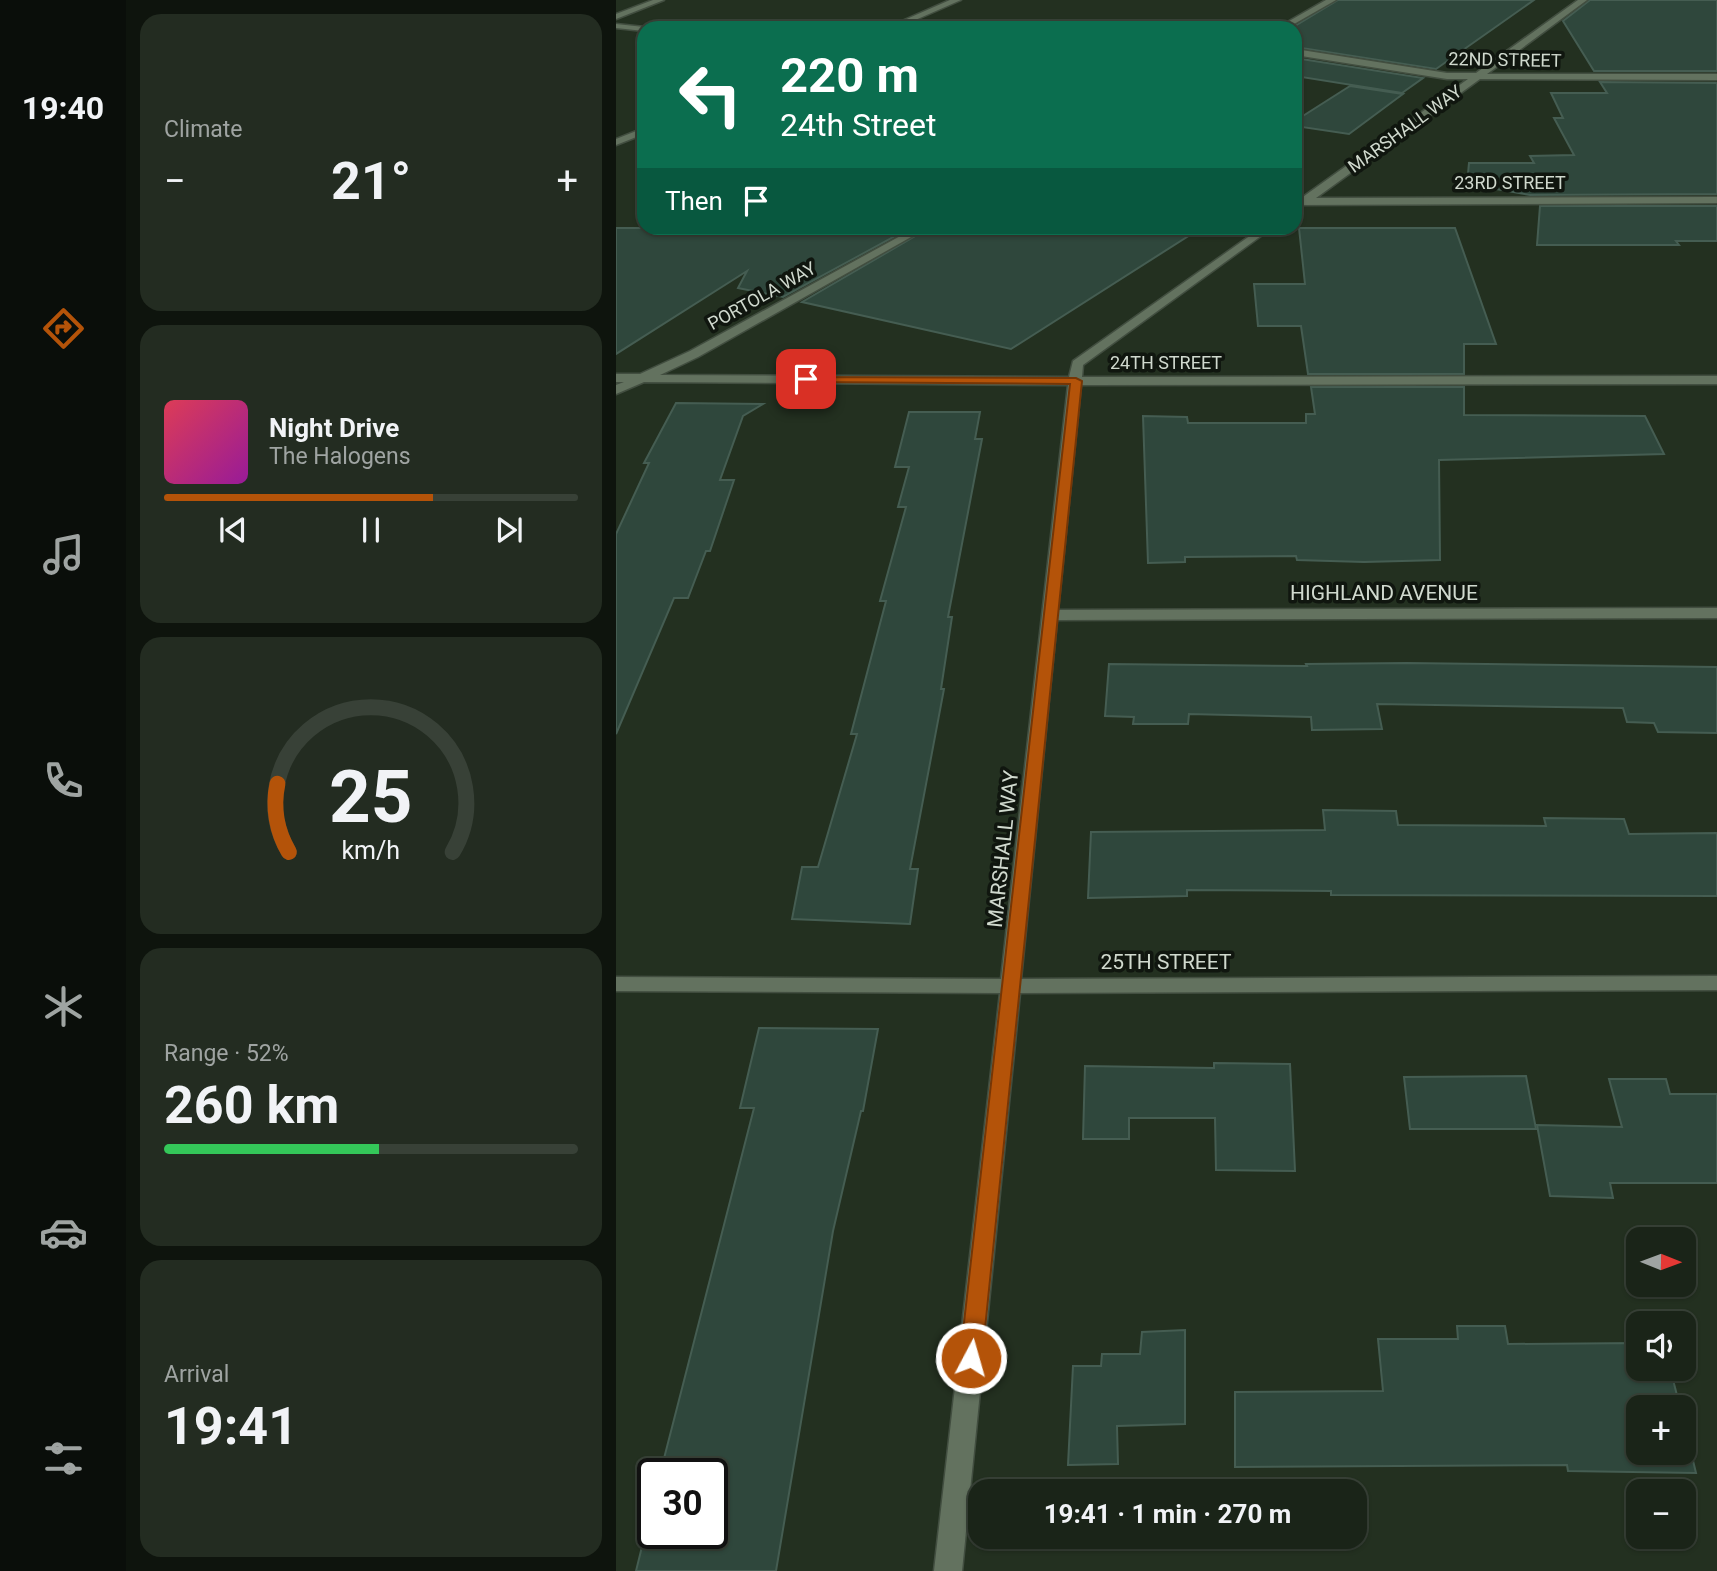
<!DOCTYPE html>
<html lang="en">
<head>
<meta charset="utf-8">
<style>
  body { margin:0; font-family:Roboto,sans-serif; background:#232c21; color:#f1f3f6; height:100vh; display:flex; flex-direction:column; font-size:26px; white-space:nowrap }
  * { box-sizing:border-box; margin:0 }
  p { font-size:23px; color:#9fa4a2 }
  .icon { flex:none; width:38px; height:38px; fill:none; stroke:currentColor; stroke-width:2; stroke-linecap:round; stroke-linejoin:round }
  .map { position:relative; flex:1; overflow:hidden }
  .sheet { display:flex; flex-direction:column; gap:14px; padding:14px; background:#0e140d; width:490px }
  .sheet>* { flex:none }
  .hud { position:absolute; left:21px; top:21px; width:665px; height:214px; border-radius:21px; box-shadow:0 2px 5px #0004,0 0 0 2px #384137; background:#0b6e4f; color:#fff; overflow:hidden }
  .needle { width:46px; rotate:91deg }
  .controls { position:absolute; left:1010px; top:1227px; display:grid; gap:14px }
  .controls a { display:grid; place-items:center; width:70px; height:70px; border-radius:14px; background:#1a2418; box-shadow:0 2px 5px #0004,0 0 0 2px #384137; font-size:35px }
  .speed { position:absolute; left:21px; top:1458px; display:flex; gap:14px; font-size:35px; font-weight:700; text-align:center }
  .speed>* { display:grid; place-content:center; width:91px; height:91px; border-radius:50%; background:#1a2418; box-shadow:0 2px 5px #0004,0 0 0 2px #384137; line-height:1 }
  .speed .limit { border:4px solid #111; border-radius:10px; background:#fff; color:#111 }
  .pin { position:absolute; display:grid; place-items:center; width:60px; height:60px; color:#fff; margin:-30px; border-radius:14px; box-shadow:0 4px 10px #0006 }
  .me { position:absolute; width:77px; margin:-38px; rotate:6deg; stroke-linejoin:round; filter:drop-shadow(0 0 5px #0008) }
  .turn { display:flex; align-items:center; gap:24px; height:147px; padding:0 28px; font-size:32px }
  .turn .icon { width:91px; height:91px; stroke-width:2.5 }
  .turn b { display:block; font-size:49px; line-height:60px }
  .then { display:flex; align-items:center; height:66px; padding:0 28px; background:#0003; gap:14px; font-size:26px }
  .big { font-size:52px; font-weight:700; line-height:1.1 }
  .sheet .widget { flex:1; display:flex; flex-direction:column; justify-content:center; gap:10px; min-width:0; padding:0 24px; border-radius:21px; background:#232c21 }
  .sheet .dial { align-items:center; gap:0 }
  .dial svg { height:182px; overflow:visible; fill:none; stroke:#384137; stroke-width:7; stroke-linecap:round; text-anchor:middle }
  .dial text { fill:#f1f3f6; stroke:none }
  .song { display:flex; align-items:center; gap:21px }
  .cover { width:84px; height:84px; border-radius:10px; background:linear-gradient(135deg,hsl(350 70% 55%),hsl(300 70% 35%)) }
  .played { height:7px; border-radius:4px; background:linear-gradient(90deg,#b45309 65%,#384137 65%) }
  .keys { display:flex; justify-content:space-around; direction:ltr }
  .heat { display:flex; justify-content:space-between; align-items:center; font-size:38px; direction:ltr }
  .charge { height:10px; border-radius:5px; background:linear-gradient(90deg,#34c759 52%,#384137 0) }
  .trip { position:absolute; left:352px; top:1479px; width:399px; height:70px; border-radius:21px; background:#1a2418; box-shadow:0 2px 5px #0004,0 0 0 2px #384137; font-weight:700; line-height:70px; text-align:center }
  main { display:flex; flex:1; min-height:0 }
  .dock { display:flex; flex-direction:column; width:126px; justify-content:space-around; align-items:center; background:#0a0e0a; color:#9fa4a2 }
  .dock .icon { width:49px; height:49px }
  .dock .selected { color:#b45309 }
  .dock b { font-size:32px; color:#f1f3f6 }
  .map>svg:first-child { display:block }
  .building { fill:#2f473c; stroke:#455d52; stroke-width:2 }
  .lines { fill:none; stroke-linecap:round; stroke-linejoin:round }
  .minor-casing { stroke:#424e40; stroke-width:3 }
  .minor { fill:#63725f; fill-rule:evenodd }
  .route { fill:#b45309; stroke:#753606; stroke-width:2 }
  .labels { text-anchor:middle; stroke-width:7; stroke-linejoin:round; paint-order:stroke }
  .far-street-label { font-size:18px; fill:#d0d9ce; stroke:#10160f }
  .street-label { font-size:21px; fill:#d0d9ce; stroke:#10160f }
</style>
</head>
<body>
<main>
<nav class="dock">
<b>19:40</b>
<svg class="icon selected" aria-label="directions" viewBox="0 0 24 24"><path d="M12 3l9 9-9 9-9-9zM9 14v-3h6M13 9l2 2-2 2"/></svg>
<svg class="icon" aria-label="music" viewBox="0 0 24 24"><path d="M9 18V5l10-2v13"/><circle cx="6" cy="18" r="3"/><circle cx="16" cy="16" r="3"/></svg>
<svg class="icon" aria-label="phone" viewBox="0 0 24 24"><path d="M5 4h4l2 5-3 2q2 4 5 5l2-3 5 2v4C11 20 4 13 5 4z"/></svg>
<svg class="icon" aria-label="climate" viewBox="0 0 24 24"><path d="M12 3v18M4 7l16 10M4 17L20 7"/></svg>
<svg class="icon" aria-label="car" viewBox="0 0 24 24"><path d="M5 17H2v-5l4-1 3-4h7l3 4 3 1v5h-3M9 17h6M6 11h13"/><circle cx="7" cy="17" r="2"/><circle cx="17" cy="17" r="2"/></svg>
<svg class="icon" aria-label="filters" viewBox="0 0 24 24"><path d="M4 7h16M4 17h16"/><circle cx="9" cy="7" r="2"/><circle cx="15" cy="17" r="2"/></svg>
</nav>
<section class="sheet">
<div class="widget"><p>Climate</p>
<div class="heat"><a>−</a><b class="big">21°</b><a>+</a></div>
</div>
<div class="widget">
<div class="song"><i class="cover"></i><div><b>Night Drive</b><p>The Halogens</p></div></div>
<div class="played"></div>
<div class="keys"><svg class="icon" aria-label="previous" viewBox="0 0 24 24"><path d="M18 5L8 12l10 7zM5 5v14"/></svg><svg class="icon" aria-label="pause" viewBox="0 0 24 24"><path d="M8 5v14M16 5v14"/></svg><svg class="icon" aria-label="next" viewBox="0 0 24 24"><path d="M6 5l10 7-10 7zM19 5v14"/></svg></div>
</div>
<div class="widget dial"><svg viewBox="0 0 100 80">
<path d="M14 69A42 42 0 1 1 86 69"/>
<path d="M14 69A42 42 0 0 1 9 39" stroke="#b45309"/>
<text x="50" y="56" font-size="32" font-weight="700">25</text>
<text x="50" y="72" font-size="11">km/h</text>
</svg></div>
<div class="widget"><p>Range · 52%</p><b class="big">260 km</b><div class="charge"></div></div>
<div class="widget"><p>Arrival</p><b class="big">19:41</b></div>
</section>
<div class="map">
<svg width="1101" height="1571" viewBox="0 0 1101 1571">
  <rect width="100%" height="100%" fill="#233020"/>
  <g class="building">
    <path d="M722 0H918L820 69 679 47V26Z"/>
    <path d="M974 0H1101V71H978L947 21Z"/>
    <path d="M679 58 807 78 786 93 679 76Z"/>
    <path d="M984 82 1101 83V194L914 195 851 184 853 163H918L914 156 958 155 938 118H947L935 93H991Z"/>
    <path d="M734 86 787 94 733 134 679 126V121Z"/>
    <path d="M924 206H1101V241H1060L1063 245H921Z"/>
    <path d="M0 228H294L167 297 122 288 131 271 0 354Z"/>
    <path d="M313 228H585L395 349 186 302Z"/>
    <path d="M683 228H839L880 344H848V374H692L685 326H642L638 284H689Z"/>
    <path d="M695 387H848V415L1029 416 1048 454 823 460 824 560 748 562 681 560 680 556 569 557V562L532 563 527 416 571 417 572 423H690V414H699Z"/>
    <path d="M60 403 147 404 127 416 104 480H118L94 551H90L72 598H58L0 734V534L33 463H28Z"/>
    <path d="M293 412H364L359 439H366L332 617H336L325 689H328L294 869H302L294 924 176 919 186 867H202L241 734H235L270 601H264L290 507H282L293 467H279Z"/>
    <path d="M791 663 1101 667V733L1042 732 1038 723 1011 722 1007 708 761 704 766 729 696 730 695 717 573 714 572 724H517L518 717 489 716 493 664 691 666 690 664Z"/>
    <path d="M707 810 780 811 782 825 930 826 928 818 1008 819 1013 834 1101 833V896L715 895V891L571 890V896L472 898 475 832 709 830Z"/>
    <path d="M143 1028 262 1029 247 1111H245L217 1231 160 1571H20L37 1502V1533H96V1474H44L138 1108H124Z"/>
    <path d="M598 1063 674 1064 679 1171 600 1170 599 1118H513V1139H467L469 1066 598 1068Z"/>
    <path d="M910 1076 920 1129H794L788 1077Z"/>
    <path d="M993 1079H1050L1054 1094H1101V1183H994L997 1198 934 1196 921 1125 1006 1127Z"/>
    <path d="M841 1326H889L892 1344 1022 1343V1368H1054L1064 1407H1022V1452H1068V1423L1080 1473 952 1471 951 1465 619 1467V1392L767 1391 762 1339H842Z"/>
    <path d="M569 1330V1424L501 1426 502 1464 452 1465 457 1366H485L486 1354H524L526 1332Z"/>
  </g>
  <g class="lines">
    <defs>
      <g id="minor">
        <path d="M37 0H48L0 19V14Z"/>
        <path d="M334 0H345L281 28H270Z"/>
        <path d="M710 0H720L671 28H661Z"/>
        <path d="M962 0H971L871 74H1101V80L864 79 700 198 1101 197V203L682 205 681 203 684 199 852 79H831L679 55V49L831 73H860Z"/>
        <path d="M0 24 28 27 31 28H28V31L0 28Z"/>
        <path d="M28 128V134L0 145V139Z"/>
        <path d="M299 228H311L82 357 44 375 453 377 457 361 645 228H656L467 365 466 377 1101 376V384L465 385 442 610 1101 608V618L441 620 405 979 1101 976V990L404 993 346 1571H318L384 993 0 991V977L385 979 452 385 28 382 0 394V385L8 382H0V374H24L74 351Z"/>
      </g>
    </defs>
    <use href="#minor" class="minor-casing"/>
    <use href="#minor" class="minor"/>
  </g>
  <path class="route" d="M186 377 460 378 466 381 366 1358 363 1365 355 1368 347 1365 344 1358 454 384 190 382 185 379Z"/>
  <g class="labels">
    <g class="far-street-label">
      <text transform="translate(889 60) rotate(1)" y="6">22ND STREET</text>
      <text transform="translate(789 129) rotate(-36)" y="6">MARSHALL WAY</text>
      <text x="894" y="189">23RD STREET</text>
      <text transform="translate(146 296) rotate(-29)" y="6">PORTOLA WAY</text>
      <text x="550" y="369">24TH STREET</text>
    </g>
    <g class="street-label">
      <text x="768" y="600">HIGHLAND AVENUE</text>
      <text transform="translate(387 849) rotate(-84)" y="7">MARSHALL WAY</text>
      <text x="550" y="969">25TH STREET</text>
    </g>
  </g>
</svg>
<div class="controls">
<a><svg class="needle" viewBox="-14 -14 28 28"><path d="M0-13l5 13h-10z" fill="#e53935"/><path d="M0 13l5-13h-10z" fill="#9fa4a2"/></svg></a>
<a><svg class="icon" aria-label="sound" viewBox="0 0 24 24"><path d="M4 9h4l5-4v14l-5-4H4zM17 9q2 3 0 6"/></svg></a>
<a>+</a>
<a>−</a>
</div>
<div class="speed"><div class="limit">30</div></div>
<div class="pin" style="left:190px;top:379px;background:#d93025"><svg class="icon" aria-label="arrive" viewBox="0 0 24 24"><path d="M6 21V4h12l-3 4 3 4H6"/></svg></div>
<svg class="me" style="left:355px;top:1358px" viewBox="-20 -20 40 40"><circle r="17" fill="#b45309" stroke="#fff" stroke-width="3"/><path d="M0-11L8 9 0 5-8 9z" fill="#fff"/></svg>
<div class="trip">19:41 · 1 min · 270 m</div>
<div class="hud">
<div class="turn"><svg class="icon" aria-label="left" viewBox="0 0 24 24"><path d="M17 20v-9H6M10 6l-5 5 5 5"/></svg><div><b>220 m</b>24th Street</div></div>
<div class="then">Then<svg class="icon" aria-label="arrive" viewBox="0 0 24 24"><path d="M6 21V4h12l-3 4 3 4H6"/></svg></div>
</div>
</div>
</main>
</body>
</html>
